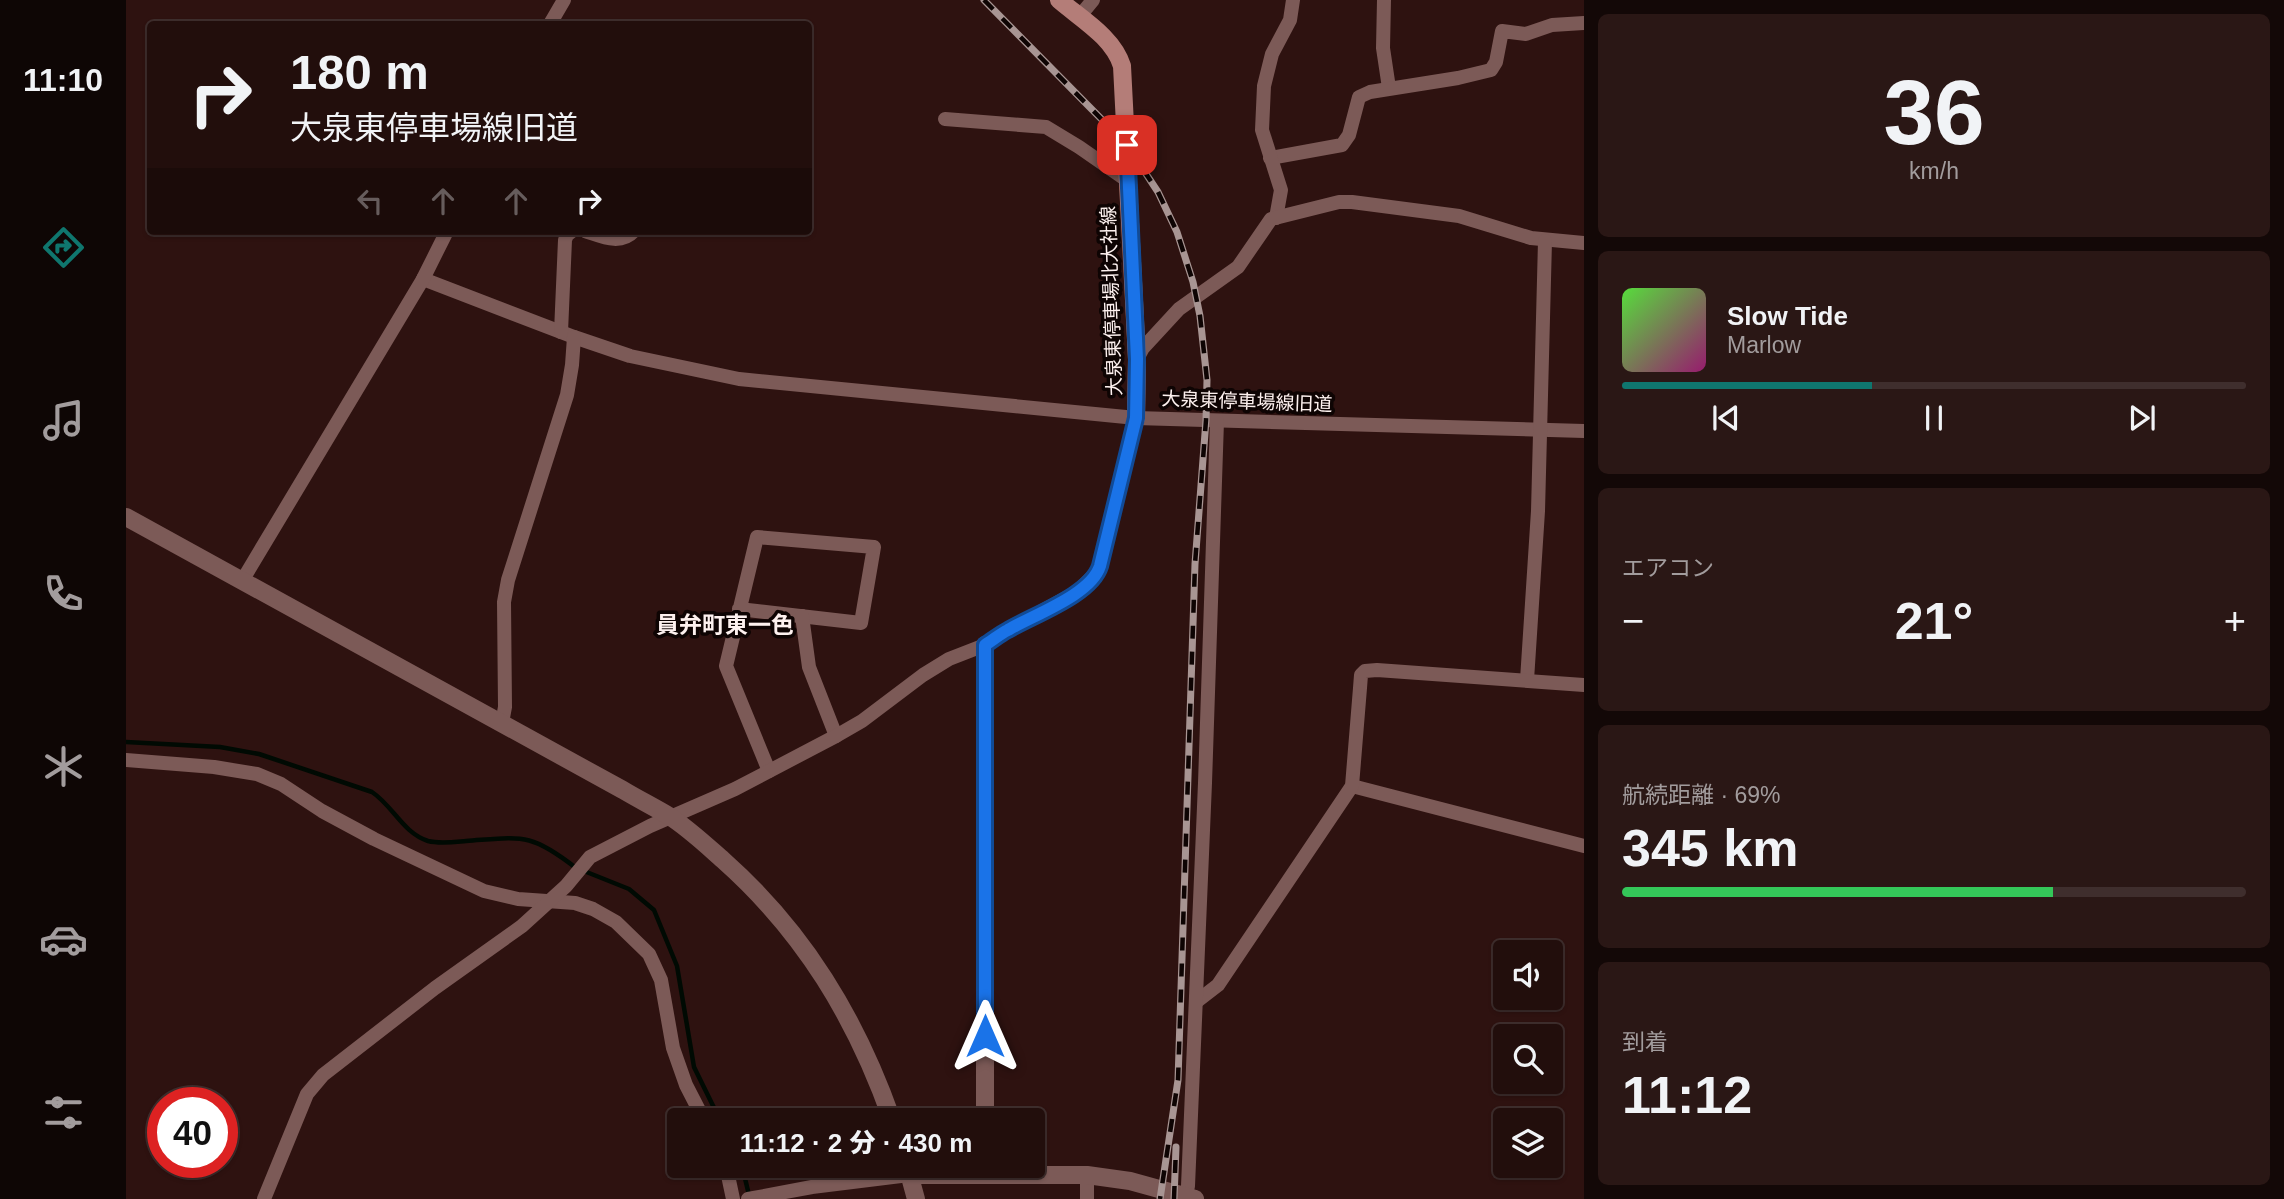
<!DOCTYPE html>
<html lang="ja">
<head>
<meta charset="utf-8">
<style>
  body { margin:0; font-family:Arial,"Noto Sans JP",sans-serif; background:#2a1715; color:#f1f3f6; height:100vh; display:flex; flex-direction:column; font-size:26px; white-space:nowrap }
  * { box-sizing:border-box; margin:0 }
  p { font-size:23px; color:#a29c9d }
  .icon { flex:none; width:38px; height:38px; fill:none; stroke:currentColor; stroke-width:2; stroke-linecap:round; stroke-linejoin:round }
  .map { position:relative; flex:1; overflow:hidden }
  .drawer { display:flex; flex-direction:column; gap:14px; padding:14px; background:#130807; width:700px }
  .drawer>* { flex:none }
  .banner { position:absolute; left:21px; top:21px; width:665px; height:214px; border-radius:7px; box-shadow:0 2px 5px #0004,0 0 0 2px #3f2e2d; background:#220e0c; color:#f1f3f6; overflow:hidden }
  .fabs { position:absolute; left:1367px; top:940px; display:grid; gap:14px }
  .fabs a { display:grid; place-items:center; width:70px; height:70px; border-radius:7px; background:#220e0c; box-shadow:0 2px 5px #0004,0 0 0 2px #3f2e2d; font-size:35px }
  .speed { position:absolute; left:21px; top:1087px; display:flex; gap:14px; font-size:35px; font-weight:700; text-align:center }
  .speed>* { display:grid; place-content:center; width:91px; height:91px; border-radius:50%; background:#220e0c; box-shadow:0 2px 5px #0004,0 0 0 2px #3f2e2d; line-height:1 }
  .speed .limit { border:10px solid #d22; background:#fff; color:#111 }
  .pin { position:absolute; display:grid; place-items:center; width:60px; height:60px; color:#fff; margin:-30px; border-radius:14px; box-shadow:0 4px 10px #0006 }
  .me { position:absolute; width:77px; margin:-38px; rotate:0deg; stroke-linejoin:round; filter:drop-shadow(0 0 5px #0008) }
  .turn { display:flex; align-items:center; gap:24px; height:147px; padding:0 28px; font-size:32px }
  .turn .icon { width:91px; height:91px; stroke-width:2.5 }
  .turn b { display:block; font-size:49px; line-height:60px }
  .lanes { display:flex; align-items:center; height:66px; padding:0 28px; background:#0003; justify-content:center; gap:35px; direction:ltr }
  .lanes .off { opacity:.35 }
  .big { font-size:52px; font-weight:800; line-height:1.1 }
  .drawer .card { flex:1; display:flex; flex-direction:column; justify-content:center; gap:10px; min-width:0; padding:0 24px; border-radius:10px; background:#2a1715 }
  .drawer .dial { align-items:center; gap:0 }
  .dial b { font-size:91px; line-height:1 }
  .song { display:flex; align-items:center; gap:21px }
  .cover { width:84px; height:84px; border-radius:10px; background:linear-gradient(135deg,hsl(110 70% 55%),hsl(320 70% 35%)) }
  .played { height:7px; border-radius:4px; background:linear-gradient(90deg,#0f766e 40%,#3f2e2d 40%) }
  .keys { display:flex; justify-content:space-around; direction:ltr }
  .heat { display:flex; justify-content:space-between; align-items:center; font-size:38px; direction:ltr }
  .charge { height:10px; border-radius:5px; background:linear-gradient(90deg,#34c759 69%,#3f2e2d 0) }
  .trip { position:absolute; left:541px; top:1108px; width:378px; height:70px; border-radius:7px; background:#220e0c; box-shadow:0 2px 5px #0004,0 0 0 2px #3f2e2d; font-weight:800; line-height:70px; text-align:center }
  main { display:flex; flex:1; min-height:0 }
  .tab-bar { display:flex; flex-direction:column; width:126px; justify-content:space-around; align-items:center; background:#0e0605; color:#a29c9d }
  .tab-bar .icon { width:49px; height:49px }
  .tab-bar .current { color:#0f766e }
  .tab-bar b { font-size:32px; color:#f1f3f6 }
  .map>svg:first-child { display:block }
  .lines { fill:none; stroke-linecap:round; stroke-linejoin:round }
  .stream { stroke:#000a03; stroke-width:4.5 }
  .minor { stroke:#7c5a57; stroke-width:14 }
  .tertiary { stroke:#7c5a57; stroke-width:18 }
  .secondary { stroke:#b47d78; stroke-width:18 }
  .rail-casing { stroke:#a89593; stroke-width:7 }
  .rail { stroke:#0e0403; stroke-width:4.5; stroke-dasharray:13; stroke-linecap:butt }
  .route-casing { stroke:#114b97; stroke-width:18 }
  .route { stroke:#1a73e8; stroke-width:12 }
  .labels { text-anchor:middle; stroke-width:7; stroke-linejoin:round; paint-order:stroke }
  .street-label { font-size:19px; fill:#fdf1ef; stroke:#0e0403 }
  .quarter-label { font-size:23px; font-weight:bold; fill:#fdf1ef; stroke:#0e0403 }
</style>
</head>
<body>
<main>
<nav class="tab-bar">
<b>11:10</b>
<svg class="icon current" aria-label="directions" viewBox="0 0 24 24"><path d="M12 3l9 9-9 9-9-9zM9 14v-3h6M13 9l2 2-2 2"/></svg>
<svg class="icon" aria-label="music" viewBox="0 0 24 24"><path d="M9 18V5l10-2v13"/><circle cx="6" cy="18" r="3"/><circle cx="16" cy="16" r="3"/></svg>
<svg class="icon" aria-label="phone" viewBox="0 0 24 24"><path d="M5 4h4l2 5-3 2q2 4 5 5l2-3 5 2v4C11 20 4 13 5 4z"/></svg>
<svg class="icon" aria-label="climate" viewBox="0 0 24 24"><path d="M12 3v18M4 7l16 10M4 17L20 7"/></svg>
<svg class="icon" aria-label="car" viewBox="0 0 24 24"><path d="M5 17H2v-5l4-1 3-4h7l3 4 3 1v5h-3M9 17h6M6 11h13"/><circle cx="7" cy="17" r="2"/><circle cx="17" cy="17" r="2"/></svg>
<svg class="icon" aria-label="filters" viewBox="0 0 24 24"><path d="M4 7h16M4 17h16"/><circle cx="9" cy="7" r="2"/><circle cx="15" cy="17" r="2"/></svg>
</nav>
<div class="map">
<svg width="1458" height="1199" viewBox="0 0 1458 1199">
  <rect width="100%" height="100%" fill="#2e1210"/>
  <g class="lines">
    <g class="stream">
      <path d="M0 742 94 747 133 754 246 792C267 806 277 833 302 841 314 844 328 842 340 841 396 837 404 832 450 868"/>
      <path d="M458 871 503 889 528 910 551 966 568 1067 594 1120"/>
      <path d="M616 1166 623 1195"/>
    </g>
    <g class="minor">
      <path d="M1258 0 1257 48 1263 88"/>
      <path d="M953 17 967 0"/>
      <path d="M424 24 438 0"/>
      <path d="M819 119 920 127 953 147 1002 181"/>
      <path d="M1144 158 1216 145 1223 135 1233 97 1244 92 1332 78 1365 70 1370 62 1376 31 1400 34 1426 25 1458 23"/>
      <path d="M1150 218 1155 190 1136 130 1138 86 1146 54 1164 20 1167 0"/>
      <path d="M459 231C475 236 494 246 508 231"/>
      <path d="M297 279 448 337 504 356 613 379 1010 418 1458 431"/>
      <path d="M435 332 439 240 441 235 446 231"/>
      <path d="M1011 359 1017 348 1053 309 1112 267 1145 219 1213 202H1226L1333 216 1405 238 1458 243"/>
      <path d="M116 581 297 279 321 231"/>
      <path d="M613 609 735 623 748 547 631 537 600 666 643 771"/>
      <path d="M676 616 683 667 710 736"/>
      <path d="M1401 680 1412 511 1419 241"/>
      <path d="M376 723 379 707 378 602 382 580 441 395 446 365 448 337"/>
      <path d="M0 760 88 767 131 774 155 784 196 811 248 839 358 891 392 899 449 903 467 909 490 922 523 954 535 980 547 1048 560 1085 578 1120"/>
      <path d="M1226 786 1458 846"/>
      <path d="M1070 1002 1092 985 1226 786 1234 688 1235 675 1239 671 1251 670 1458 685"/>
      <path d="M600 1166 607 1199"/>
      <path d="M1060 1195 1062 1186 1079 783 1091 421"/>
      <path d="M138 1199 181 1094 197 1075 309 988 396 926 440 886 464 857 524 826 609 789 710 736 736 721 797 675 823 659 859 645 881 630 951 592 972 571 1010 418"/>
      <path d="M622 1199 686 1187 783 1175"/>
      <path d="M961 1199V1175"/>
    </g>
    <g class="tertiary">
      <path d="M0 517 497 790C512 799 528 807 543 816 562 828 580 845 597 860 678 932 730 1018 766 1120"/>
      <path d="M859 645V1120"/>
      <path d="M781 1166 790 1199"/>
      <path d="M783 1175H961L1004 1181 1069 1199"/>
    </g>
    <path class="secondary" d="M933 0C955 19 987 37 996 66L1011 359 1010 418"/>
    <defs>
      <g id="rail">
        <path d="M858 0 1001 145 1032 192 1051 232 1067 282 1074 316 1081 380 1080 420 1069 564 1052 1080 1034 1199"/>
        <path d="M1048 1199 1050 1147"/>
      </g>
    </defs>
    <use href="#rail" class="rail-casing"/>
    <use href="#rail" class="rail"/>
  </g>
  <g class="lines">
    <defs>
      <path id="route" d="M859 1036V645C867 640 874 634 882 630 907 615 965 595 974 566L1010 418 1011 359 1001 145"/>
    </defs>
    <use href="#route" class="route-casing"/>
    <use href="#route" class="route"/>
  </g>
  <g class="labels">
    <g class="street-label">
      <text transform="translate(985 301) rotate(-92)" y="7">大泉東停車場北大社線</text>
      <text transform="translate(1121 401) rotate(2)" y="7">大泉東停車場線旧道</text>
    </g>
    <g class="quarter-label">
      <text x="599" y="633">員弁町東一色</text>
    </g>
  </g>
</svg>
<div class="fabs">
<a><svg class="icon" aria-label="sound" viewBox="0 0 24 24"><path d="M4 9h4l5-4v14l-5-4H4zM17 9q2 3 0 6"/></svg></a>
<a><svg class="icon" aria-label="search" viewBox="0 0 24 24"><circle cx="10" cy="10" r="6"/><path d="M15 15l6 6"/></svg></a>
<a><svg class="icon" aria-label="layers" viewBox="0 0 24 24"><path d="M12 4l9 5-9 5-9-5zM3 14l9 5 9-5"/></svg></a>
</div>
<div class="speed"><div class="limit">40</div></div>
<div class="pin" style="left:1001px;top:145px;background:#d93025"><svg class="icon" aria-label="arrive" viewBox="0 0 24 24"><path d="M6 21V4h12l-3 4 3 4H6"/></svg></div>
<svg class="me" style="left:859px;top:1036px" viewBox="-20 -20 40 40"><path d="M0-17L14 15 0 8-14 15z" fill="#1a73e8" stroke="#fff" stroke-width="4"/></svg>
<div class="trip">11:12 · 2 分 · 430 m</div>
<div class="banner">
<div class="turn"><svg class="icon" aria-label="right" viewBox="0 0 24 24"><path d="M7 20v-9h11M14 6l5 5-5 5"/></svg><div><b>180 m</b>大泉東停車場線旧道</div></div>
<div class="lanes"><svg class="icon off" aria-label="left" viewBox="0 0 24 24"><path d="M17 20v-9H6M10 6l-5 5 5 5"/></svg><svg class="icon off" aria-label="ahead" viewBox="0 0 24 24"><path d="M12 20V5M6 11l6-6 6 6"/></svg><svg class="icon off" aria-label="ahead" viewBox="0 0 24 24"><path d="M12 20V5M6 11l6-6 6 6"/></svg><svg class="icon" aria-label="right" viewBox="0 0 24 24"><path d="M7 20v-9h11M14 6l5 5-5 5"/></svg></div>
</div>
</div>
<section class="drawer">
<div class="card dial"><b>36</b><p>km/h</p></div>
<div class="card">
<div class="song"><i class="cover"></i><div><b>Slow Tide</b><p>Marlow</p></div></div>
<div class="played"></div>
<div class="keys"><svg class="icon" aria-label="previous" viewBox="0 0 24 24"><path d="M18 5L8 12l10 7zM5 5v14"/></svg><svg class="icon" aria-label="pause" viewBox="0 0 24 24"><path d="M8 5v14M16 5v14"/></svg><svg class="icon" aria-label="next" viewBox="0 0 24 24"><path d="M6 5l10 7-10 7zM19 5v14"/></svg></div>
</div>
<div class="card"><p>エアコン</p>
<div class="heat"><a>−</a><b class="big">21°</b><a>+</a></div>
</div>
<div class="card"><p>航続距離 · 69%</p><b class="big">345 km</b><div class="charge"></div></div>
<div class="card"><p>到着</p><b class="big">11:12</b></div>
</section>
</main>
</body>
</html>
